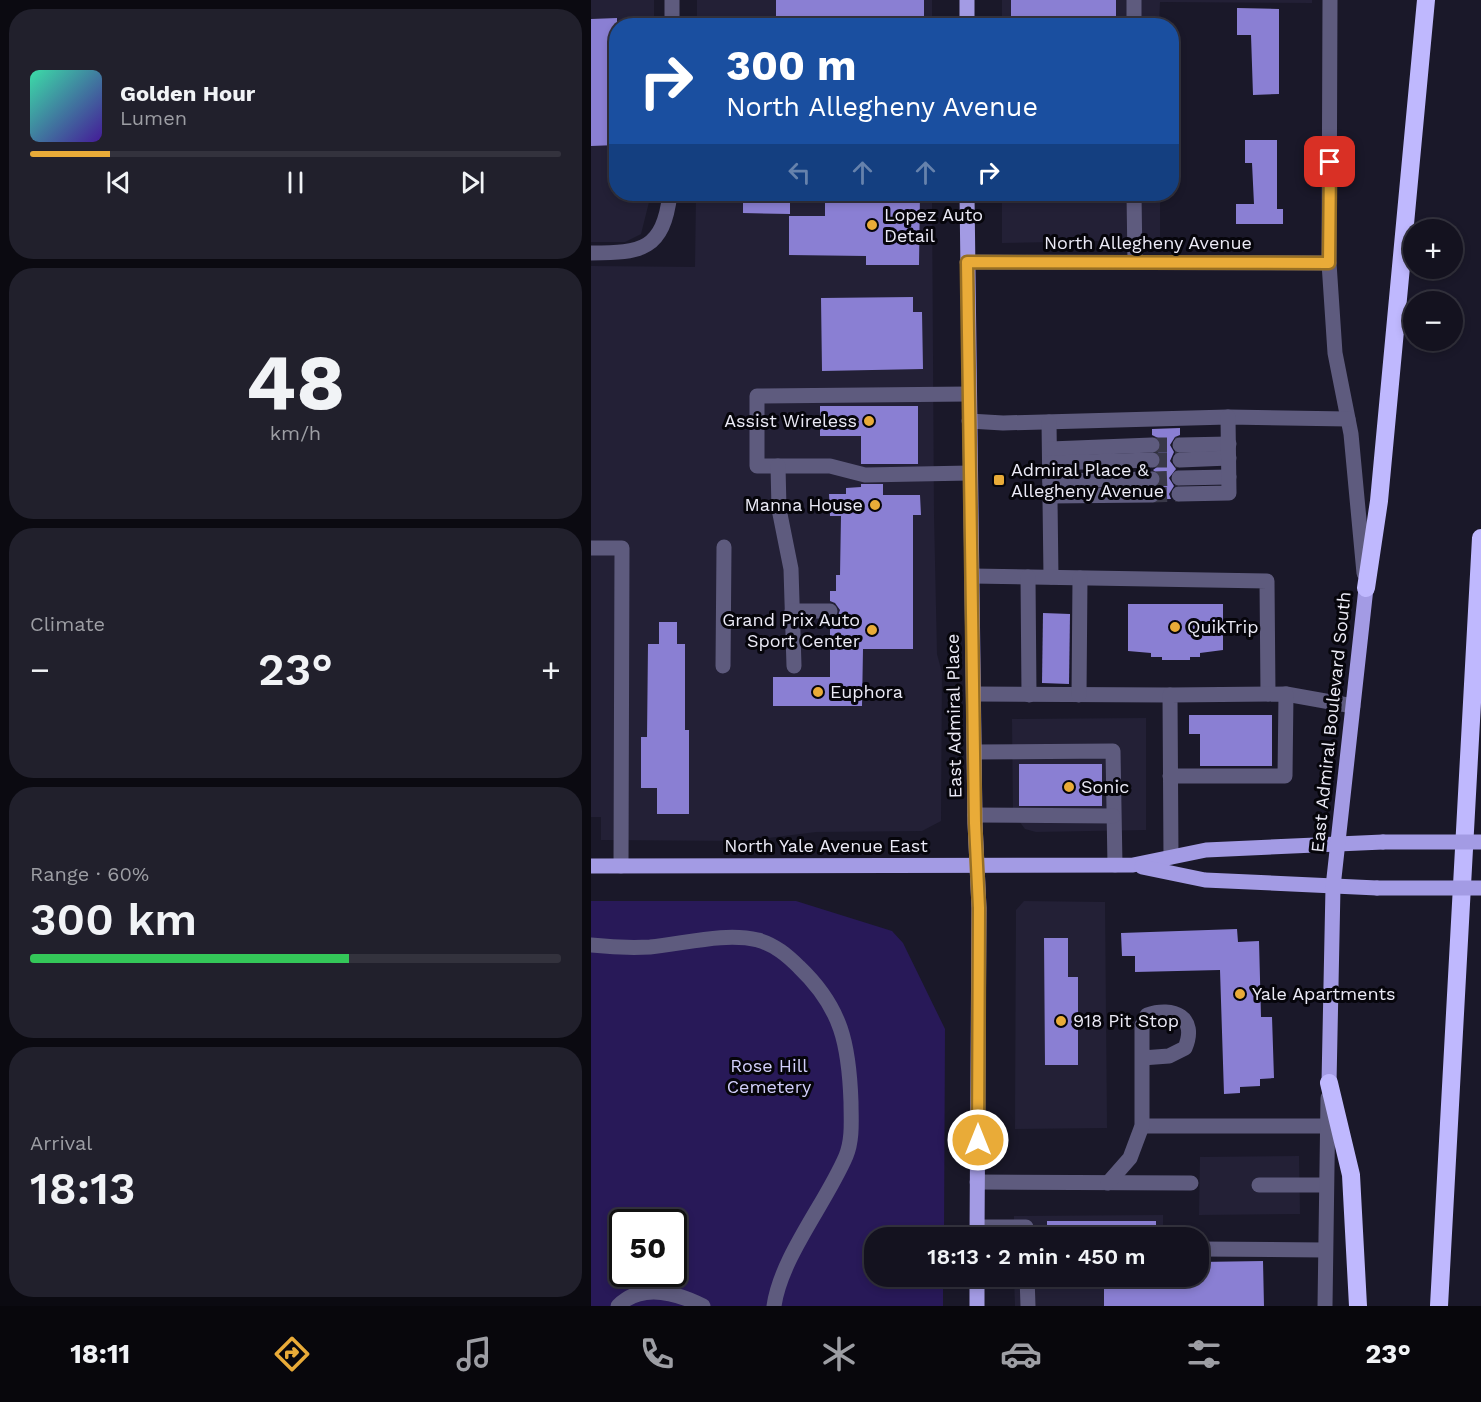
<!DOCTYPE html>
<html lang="en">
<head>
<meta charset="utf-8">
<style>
  body { margin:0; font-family:"Work Sans",sans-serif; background:#21202c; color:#f1f3f6; height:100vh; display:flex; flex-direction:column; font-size:22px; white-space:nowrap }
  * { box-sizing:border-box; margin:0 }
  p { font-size:20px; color:#9d9ea4 }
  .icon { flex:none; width:33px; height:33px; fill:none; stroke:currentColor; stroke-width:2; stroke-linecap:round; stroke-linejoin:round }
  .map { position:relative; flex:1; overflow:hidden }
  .side { display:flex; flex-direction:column; gap:9px; padding:9px; background:#0b0a11; width:591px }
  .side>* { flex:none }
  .hud { position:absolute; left:18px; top:18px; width:570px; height:183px; border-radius:24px; box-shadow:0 3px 9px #0003,0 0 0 2px #33323d; background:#1a4fa0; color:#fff; overflow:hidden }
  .tools { position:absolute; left:812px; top:219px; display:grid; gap:12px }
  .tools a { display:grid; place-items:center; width:60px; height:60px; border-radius:50%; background:#14121f; box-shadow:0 3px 9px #0003,0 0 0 2px #33323d; font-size:30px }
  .speed { position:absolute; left:18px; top:1209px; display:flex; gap:12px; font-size:30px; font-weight:700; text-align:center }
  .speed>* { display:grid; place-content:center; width:78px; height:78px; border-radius:50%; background:#14121f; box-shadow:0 3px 9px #0003,0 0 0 2px #33323d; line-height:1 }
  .speed .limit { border:3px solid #111; border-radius:9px; background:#fff; color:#111 }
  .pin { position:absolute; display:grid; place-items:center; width:51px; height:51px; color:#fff; margin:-26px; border-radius:12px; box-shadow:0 3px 9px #0006 }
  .me { position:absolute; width:66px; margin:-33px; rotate:0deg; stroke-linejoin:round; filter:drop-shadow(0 0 4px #0008) }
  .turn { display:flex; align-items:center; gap:21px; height:126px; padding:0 18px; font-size:27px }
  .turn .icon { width:78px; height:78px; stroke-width:2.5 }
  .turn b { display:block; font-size:42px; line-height:51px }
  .lanes { display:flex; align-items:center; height:57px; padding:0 18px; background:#0003; justify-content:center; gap:30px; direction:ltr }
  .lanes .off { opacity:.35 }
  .big { font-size:45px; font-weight:600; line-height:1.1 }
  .side .tile { flex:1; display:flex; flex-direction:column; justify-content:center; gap:9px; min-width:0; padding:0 21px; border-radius:24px; background:#21202c }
  .side .dial { align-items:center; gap:0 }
  .dial b { font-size:78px; line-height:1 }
  .song { display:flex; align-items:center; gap:18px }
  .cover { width:72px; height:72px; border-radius:9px; background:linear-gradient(135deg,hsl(160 70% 55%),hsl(260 70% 35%)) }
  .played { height:6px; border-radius:3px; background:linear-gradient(90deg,#e9ab38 15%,#33323d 15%) }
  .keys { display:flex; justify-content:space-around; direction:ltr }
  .heat { display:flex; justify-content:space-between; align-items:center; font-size:33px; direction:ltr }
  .charge { height:9px; border-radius:4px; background:linear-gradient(90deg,#34c759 60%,#33323d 0) }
  .trip { position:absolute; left:273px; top:1227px; width:345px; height:60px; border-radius:24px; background:#14121f; box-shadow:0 3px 9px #0003,0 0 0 2px #33323d; font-weight:600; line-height:60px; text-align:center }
  .tab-bar { display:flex; height:96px; justify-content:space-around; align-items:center; background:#08070c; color:#9d9ea4 }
  .tab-bar .icon { width:42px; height:42px }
  .tab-bar .active { color:#e9ab38 }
  .tab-bar b { font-size:27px; color:#f1f3f6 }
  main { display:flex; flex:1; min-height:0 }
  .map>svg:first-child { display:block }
  .built { fill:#232036 }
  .green { fill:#281958; fill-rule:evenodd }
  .building { fill:#8a7fd3 }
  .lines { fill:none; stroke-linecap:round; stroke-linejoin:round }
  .minor-tunnel { stroke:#393848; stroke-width:15; stroke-dasharray:15 8; stroke-linecap:butt }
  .minor { stroke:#5e5b7e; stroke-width:15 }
  .major { stroke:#a39be4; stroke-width:15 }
  .highway { stroke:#bfb8fe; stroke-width:18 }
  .major-bridge { stroke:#a39be4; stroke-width:15 }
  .route-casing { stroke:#976f24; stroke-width:15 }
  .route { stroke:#e9ab38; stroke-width:10 }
  .poi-dot { fill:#e9ab38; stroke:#06050b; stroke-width:2 }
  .labels { text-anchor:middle; stroke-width:6; stroke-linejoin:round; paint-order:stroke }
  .poi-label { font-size:18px; fill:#ebeaf6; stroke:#06050b; text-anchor:start }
  .street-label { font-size:18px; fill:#ebeaf6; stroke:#06050b }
  .park-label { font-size:18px; fill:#d2cffb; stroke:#06050b }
</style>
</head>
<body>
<main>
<section class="side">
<div class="tile">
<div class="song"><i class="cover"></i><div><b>Golden Hour</b><p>Lumen</p></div></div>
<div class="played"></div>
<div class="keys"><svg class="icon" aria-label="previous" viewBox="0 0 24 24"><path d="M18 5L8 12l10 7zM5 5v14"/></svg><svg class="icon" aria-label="pause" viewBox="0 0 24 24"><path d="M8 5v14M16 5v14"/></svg><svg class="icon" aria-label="next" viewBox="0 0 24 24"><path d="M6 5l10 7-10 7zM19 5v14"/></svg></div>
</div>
<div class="tile dial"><b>48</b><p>km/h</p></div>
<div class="tile"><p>Climate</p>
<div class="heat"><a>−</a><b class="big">23°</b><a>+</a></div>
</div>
<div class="tile"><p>Range · 60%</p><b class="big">300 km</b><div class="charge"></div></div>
<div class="tile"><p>Arrival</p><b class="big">18:13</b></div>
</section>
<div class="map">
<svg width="890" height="1306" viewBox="0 0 890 1306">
  <rect width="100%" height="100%" fill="#1a1829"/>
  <g class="built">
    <path d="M0 0H63V25L26 26V194H60L50 234 34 242H0Z"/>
    <rect x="106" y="0" width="235" height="25"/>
    <path d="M411 0H721V3L569 2 568 25 411 26Z"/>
    <path d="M105 194H341L343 515 346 654 351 673 350 821 331 831 225 832 154 841 10 840V817H0V266L104 267Z"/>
    <path d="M411 194H569V240L411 243Z"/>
    <path d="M555 718V830L445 832 434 829 422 813 421 719Z"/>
    <path d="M433 901 514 902 516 1128 424 1129 425 910Z"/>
    <path d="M708 1156 709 1214 608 1215 609 1157Z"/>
    <path d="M572 1215V1237H423V1216Z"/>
    <path d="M423 1277H573V1306H424Z"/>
  </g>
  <path class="green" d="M0 901H205L301 931 312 943 354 1029 353 1237 284 1238V1276L352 1277V1306H0ZM32 1222H82V1274H32Z"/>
  <g class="building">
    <path d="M185 0H333V17H330V26H280V17H185Z"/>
    <rect x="420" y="0" width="105" height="26"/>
    <path d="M646 8 688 9V94L662 95 660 35H646Z"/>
    <path d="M26 18V145L0 146V19Z"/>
    <path d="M654 140H686V209H692V224H645V204H663L661 163H654Z"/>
    <path d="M152 194H199V214L152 213Z"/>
    <path d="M234 194H329L328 265H275V256L198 255V216H234Z"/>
    <path d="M322 297V312H331L332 369 231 371 230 298Z"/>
    <path d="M229 406H327V464H270V436H229Z"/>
    <path d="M589 428V435L584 437 579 445 583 452 579 461 585 469 578 478 583 486 578 494 580 499H570L571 494 566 487 571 478 562 470 570 464 567 453 571 444 569 439 561 435V429Z"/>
    <path d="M270 484H292V495H329L330 515H322V649H272L271 706H182V677H239V621L247 616 249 610 244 603 239 601V591H245V575H249L250 516H239L238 494H255V488L270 487Z"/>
    <path d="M537 604H632V650L609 653V657H599V660H571V657H560V653L537 651Z"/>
    <path d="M452 613 479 614 478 684 451 683Z"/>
    <path d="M68 622H86V644H94V730H98V814H66V788H50V737H56L57 644H68Z"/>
    <path d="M598 715H681V766H609V734H598Z"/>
    <rect x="428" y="764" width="83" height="42"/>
    <path d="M646 929 647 942 668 941 670 1017H681L683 1078 669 1079V1086L649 1087V1093L633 1094 629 970 544 972V956H531L530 933Z"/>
    <path d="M453 938H477V977H487V1065H454Z"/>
    <rect x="456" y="1221" width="109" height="17"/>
    <path d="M672 1261 673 1306H513V1276H608V1262Z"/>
  </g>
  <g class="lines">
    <g class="minor-tunnel">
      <path d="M561 445H589"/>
      <path d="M561 460H589"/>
      <path d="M561 479 588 478"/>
      <path d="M561 495 588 494"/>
    </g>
    <g class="minor">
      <path d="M81 0V26"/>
      <path d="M543 0V26"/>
      <path d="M739 0 738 263 744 353 760 434 773 573"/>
      <path d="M543 194 544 262"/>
      <path d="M0 253C51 253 72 250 79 194"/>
      <path d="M376 262 738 263"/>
      <path d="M378 394 166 396V466H239L274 475 379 473"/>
      <path d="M378 421 412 423 637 417 757 419"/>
      <path d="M458 422 460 577"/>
      <path d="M589 445 638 444"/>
      <path d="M459 449 561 445"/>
      <path d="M589 460 638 458"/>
      <path d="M459 463 561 460"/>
      <path d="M187 466 188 509 200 569 203 666"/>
      <path d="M588 478 638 477"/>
      <path d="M459 481 561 479"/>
      <path d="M588 494 638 493 637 417"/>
      <path d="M459 496 561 495"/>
      <path d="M0 548H31L30 866"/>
      <path d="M381 576 676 581 677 694"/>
      <path d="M437 577 438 695"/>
      <path d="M201 611H239"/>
      <path d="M132 666 133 547"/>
      <path d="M384 694 579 695"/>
      <path d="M695 694 762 706"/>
      <path d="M488 695 489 578"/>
      <path d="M384 752 522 751 524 865"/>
      <path d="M579 776H694L695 694 579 695 580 857"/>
      <path d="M384 815 522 816"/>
      <path d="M0 945C19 947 39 948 59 947 93 944 133 932 167 940 184 945 196 955 208 967 251 1008 258 1045 260 1102 260 1119 262 1139 255 1156 235 1203 190 1257 183 1306"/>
      <path d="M551 1126H737"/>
      <path d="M386 1182 600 1183"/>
      <path d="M517 1183 539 1158 551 1126V1025L556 1015C582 1006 607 1017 594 1048L578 1056 551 1058"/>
      <path d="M668 1185H735"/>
      <path d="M386 1227H435V1238"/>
      <path d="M608 1249 734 1250"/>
      <path d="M436 1276 437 1306"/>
      <path d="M27 1306C51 1282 86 1293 112 1306"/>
      <path d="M734 1306 737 1098"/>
    </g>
    <g class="major">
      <path d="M376 0V26"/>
      <path d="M376 194 384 823 388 908 386 1238"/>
      <path d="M0 866 542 865 615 850 792 842"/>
      <path d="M551 867 614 880 786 888"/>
      <path d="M738 1083 742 887 775 588"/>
      <path d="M386 1306V1276"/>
    </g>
    <g class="highway">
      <path d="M775 588 788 501 835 0"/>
      <path d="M738 1083 760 1175 767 1306"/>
      <path d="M848 1306 890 538"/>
    </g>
    <g class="major-bridge">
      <path d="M792 842H890"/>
      <path d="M786 888H890"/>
    </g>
  </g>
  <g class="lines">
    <defs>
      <path id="route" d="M387 1140 388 908 384 823 376 262 738 263 739 162"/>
    </defs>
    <use href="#route" class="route-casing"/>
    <use href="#route" class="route"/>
  </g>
  <g class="poi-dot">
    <circle cx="281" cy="225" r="6"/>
    <circle cx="278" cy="421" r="6"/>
    <rect x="402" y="474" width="12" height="12" rx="3"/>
    <circle cx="284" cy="505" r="6"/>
    <circle cx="584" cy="627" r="6"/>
    <circle cx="281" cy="630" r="6"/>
    <circle cx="227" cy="692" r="6"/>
    <circle cx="478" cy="787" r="6"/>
    <circle cx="649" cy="994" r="6"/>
    <circle cx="470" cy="1021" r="6"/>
  </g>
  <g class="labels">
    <g class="poi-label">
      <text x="293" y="221">Lopez Auto<tspan x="293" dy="21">Detail</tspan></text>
      <text x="266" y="427" text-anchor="end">Assist Wireless</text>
      <text x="420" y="476">Admiral Place &amp;<tspan x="420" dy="21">Allegheny Avenue</tspan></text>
      <text x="272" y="511" text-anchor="end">Manna House</text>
      <text x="269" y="626" text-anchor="end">Grand Prix Auto<tspan x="269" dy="21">Sport Center</tspan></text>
      <text x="596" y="633">QuikTrip</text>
      <text x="239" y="698">Euphora</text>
      <text x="490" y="793">Sonic</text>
      <text x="661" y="1000">Yale Apartments</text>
      <text x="482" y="1027">918 Pit Stop</text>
    </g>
    <g class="street-label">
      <text x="557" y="249">North Allegheny Avenue</text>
      <text transform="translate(363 716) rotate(-91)" y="6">East Admiral Place</text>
      <text transform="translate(740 722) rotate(-84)" y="6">East Admiral Boulevard South</text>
      <text x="235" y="852">North Yale Avenue East</text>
    </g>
    <g class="park-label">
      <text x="178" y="1072">Rose Hill<tspan x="178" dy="21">Cemetery</tspan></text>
    </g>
  </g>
</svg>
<div class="tools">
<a>+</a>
<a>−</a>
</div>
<div class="speed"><div class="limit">50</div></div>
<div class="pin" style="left:739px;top:162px;background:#d93025"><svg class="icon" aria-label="arrive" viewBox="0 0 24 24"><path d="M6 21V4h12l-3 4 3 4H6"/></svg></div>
<svg class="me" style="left:387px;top:1140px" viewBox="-20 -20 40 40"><circle r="17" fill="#e9ab38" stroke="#fff" stroke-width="3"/><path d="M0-11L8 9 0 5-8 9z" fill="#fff"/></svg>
<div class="trip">18:13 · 2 min · 450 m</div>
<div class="hud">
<div class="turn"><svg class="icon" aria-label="right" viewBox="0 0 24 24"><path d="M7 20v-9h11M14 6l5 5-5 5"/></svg><div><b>300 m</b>North Allegheny Avenue</div></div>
<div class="lanes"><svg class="icon off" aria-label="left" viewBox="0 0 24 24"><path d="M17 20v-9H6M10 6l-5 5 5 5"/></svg><svg class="icon off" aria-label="ahead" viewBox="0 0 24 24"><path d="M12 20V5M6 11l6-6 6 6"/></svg><svg class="icon off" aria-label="ahead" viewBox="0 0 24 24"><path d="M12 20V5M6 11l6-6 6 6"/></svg><svg class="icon" aria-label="right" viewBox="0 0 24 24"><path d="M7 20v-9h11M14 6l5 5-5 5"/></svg></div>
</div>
</div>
</main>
<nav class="tab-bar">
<b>18:11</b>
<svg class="icon active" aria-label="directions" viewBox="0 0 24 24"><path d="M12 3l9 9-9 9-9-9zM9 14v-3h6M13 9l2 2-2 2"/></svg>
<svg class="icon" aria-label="music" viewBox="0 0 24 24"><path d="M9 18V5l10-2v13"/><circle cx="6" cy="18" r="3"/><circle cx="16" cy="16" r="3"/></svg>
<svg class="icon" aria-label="phone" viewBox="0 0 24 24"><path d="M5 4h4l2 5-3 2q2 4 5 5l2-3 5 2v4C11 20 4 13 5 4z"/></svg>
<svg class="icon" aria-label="climate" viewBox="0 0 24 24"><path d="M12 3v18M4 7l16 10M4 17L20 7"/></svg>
<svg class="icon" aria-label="car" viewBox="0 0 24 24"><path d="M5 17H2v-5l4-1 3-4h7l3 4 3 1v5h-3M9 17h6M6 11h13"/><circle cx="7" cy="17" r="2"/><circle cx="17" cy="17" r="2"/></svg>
<svg class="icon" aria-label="filters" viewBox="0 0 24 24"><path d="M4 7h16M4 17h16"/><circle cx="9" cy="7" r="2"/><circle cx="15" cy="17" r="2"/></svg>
<b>23°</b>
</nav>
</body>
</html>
